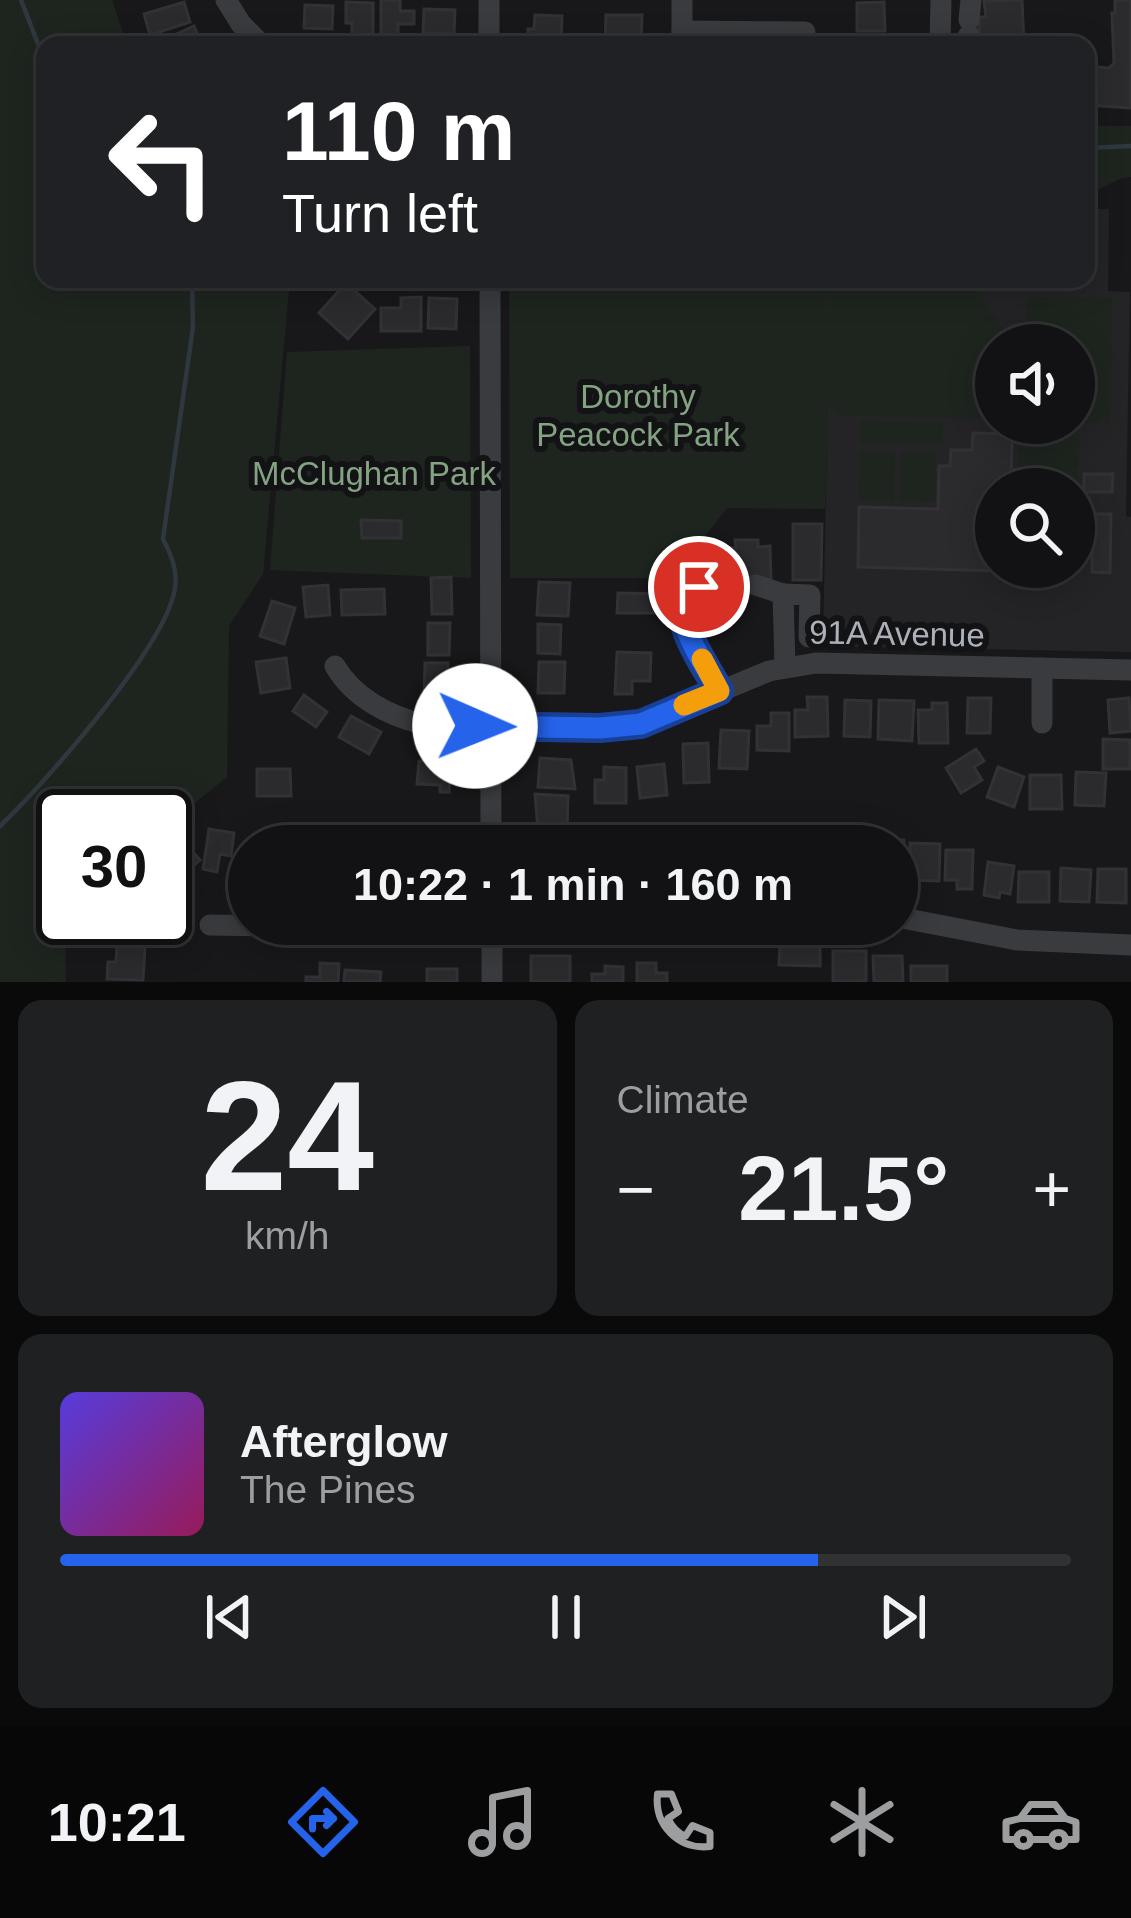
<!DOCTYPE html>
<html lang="en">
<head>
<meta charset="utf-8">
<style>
  body { margin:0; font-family:Helvetica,sans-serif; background:#1f2022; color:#f1f3f6; height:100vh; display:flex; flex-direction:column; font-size:45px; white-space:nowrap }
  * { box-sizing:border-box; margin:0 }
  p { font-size:39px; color:#9c9ea0 }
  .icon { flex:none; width:66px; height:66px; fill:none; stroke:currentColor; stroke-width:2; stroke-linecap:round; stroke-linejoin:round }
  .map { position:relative; height:982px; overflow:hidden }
  .side { display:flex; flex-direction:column; gap:18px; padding:18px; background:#0a0a0b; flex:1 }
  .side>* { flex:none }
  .banner { position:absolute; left:36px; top:36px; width:1059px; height:252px; border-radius:24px; box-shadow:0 6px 30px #0003,0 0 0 3px #313234; background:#202124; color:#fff; overflow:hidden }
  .fabs { position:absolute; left:975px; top:324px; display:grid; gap:24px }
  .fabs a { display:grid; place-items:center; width:120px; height:120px; border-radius:50%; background:#121214; box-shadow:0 6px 30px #0003,0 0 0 3px #313234; font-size:60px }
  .speed { position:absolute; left:36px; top:789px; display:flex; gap:24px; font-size:60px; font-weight:700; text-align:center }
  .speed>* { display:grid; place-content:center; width:156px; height:156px; border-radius:50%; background:#121214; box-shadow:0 6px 30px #0003,0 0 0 3px #313234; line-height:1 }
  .speed .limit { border:6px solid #111; border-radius:18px; background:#fff; color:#111 }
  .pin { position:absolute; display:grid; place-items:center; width:102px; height:102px; color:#fff; margin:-51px; border:6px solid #fff; border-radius:50%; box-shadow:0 3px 12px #0007 }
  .me { position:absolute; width:132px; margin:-66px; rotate:91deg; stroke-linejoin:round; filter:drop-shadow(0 0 9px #0008) }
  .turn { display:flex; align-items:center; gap:42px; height:252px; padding:0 48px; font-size:54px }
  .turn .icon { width:156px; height:156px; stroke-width:2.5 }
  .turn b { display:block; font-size:84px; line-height:102px }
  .big { font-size:90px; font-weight:700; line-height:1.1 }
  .side .widget { flex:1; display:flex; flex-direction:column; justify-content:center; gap:18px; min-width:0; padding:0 42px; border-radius:24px; background:#1f2022 }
  .side .dial { align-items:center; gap:0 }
  .dial b { font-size:156px; line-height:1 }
  .song { display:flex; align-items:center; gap:36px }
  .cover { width:144px; height:144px; border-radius:18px; background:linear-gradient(135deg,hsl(250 70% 55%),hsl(330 70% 35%)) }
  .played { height:12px; border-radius:6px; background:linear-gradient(90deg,#2563eb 75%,#313234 75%) }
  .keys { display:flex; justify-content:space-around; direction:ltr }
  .heat { display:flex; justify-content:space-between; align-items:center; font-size:66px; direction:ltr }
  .side .tiles { flex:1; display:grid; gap:18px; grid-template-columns:1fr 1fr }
  .widget:last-child { grid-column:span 2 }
  .trip { position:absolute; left:228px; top:825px; width:690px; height:120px; border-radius:60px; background:#121214; box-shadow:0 6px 30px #0003,0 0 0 3px #313234; font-weight:700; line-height:120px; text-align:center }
  .tab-bar { display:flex; height:192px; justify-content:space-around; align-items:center; background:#070708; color:#9c9ea0 }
  .tab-bar .icon { width:84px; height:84px }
  .tab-bar .current { color:#2563eb }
  .tab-bar b { font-size:54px; color:#f1f3f6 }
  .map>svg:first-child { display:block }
  .built { fill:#242427; fill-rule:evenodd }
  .green { fill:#1e251f }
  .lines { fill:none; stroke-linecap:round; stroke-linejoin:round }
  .stream { stroke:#2e383e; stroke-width:4.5 }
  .building { fill:#2b2b2e; stroke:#323236; stroke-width:3 }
  .minor { stroke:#393b3f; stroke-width:21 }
  .route-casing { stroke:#184099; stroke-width:30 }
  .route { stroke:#2563eb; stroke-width:21 }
  .slow { stroke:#f59e0b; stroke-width:21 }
  .labels { text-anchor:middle; stroke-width:12; stroke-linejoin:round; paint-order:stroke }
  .park-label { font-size:33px; fill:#83a383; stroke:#131315 }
  .street-label { font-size:33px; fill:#abb0b9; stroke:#131315 }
</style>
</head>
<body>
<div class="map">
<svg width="1131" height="982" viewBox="0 0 1131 982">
  <rect width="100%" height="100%" fill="#18181a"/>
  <path class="built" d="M1086 209H1109L1108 291 1130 292 1126 516 1131 517V652L823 646 830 279H1086ZM996 345H1074V423H996ZM996 489H1074V567H996Z"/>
  <g class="green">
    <path d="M0 0H112L127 45H45V279H290L263 574 229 626 227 777 165 827V816H63L66 982H0Z"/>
    <path d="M1086 126H1131V177C1113 177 1104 192 1086 192Z"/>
    <path d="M789 279H830V326L832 279H968L1003 328 1010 345H996V419L838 415 828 406 825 509 727 508 678 570 677 578H510L509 282 788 283Z"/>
    <path d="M1027 297 1112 298 1110 423 1074 422V345H1026Z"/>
    <path d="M470 346 471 578 270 570 287 352Z"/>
    <path d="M860 421 943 422 942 444 860 443Z"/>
    <path d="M1018 437 1079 438 1078 498H1074V489H1017Z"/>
    <path d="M860 451 895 452 894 501 859 500Z"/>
    <path d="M901 452 936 453 935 502 900 501Z"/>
  </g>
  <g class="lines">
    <g class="stream">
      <path d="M21 0 45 62"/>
      <path d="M1086 148 1131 146"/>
      <path d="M0 826C46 782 161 651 174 593 179 574 172 556 163 539L193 327 192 279"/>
    </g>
  </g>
  <g class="building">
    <path d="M381 0H400V11H414V24H398V36H381Z"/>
    <path d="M1022 0 1024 45H983L987 39H979V17H986L984 1Z"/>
    <path d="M1115 0H1131V108L1086 105V66L1109 68 1114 63 1112 13H1115Z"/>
    <path d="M184 2 190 22 150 35 144 14Z"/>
    <path d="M346 2 373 3V35L352 34V23H346Z"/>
    <path d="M884 2 885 31H857V3Z"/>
    <path d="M305 5 333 6 332 29 304 28Z"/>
    <path d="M424 9 455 10 454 34 423 33Z"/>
    <path d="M535 15 562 16 561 42 528 41V29H534Z"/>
    <path d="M606 15H642L641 44 605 43Z"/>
    <path d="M194 26 202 45H167L164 40Z"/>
    <path d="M346 283 375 309 348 339 319 313Z"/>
    <path d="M421 297V331H381V308H401V298Z"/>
    <path d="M429 298 457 299 456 329 428 328Z"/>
    <path d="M973 433 1012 434 1011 487 996 489V567H1067V573L858 567 859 507 938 509 939 466H950L951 450H972Z"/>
    <path d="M1084 474H1113L1112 492H1084Z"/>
    <path d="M1093 514H1111L1110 573 1092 572Z"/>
    <path d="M361 520 401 521V538H362Z"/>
    <path d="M793 524H822L821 580H793Z"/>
    <path d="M735 540H758V547L770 546 771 579 756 593H723L705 584 704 548H736Z"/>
    <path d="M451 577 452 614H432L431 578Z"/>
    <path d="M539 582 570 583 568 616 537 615Z"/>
    <path d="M328 585 330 615 306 617 303 587Z"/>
    <path d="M384 589 385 614 342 615 341 590Z"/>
    <path d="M618 593 667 594V613H617Z"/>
    <path d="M272 601 295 608 284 644 260 636Z"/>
    <path d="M428 623H450L449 655H428Z"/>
    <path d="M538 624 561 625 560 654 538 653Z"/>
    <path d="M617 652 651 653 650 681H632V694H615Z"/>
    <path d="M286 658 290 688 261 693 256 662Z"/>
    <path d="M539 662H565L564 693H538Z"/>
    <path d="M425 663H448V696H424Z"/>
    <path d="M304 695 327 712 316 727 293 711Z"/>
    <path d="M807 697H827L828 736 795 737V710H808Z"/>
    <path d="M968 698H991L990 733H967Z"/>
    <path d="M1129 698 1131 731 1110 733 1108 700Z"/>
    <path d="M845 700 871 701 870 737 844 736Z"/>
    <path d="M879 700 914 701 912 741 878 739Z"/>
    <path d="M932 703H947L948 743H919L918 710H932Z"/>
    <path d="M771 713H789V751L757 750V726H771Z"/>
    <path d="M351 716 381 732 369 754 339 737Z"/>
    <path d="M721 730 749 731 747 769 719 768Z"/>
    <path d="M1103 739 1130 740V769H1103Z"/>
    <path d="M708 743 709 782 684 783 683 744Z"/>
    <path d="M976 749 984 761 974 767 982 780 961 793 946 768Z"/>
    <path d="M540 758 571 760 575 789 538 787Z"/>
    <path d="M419 761 451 763 449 792H440V785L417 784Z"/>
    <path d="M664 764 667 795 640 798 637 767Z"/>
    <path d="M604 767 626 768V803H595V780H604Z"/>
    <path d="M998 767 1024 777 1014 807 987 797Z"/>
    <path d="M257 769H290L291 796H257Z"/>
    <path d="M1076 772 1106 773 1104 806 1075 805Z"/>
    <path d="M1030 775H1061L1062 809H1030Z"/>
    <path d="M535 794 568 796 567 831 538 830Z"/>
    <path d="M209 829 234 833 231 856 220 854 217 872 203 869Z"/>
    <path d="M842 830 869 831 868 846H841Z"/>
    <path d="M751 833 786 835 785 846H751Z"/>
    <path d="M558 836 606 837 605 846H558Z"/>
    <path d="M873 840H904V873H897V846H873Z"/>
    <path d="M183 841 200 860 172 885 165 877V858Z"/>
    <path d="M910 843 940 844 939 881 910 880Z"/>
    <path d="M946 850H973L972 889H957V880H945Z"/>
    <path d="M988 862 1014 866 1010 894 1000 892 999 898 984 895Z"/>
    <path d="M1061 868 1091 870 1089 902 1060 901Z"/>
    <path d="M1098 869H1126V903L1097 902Z"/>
    <path d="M1019 872H1049V902H1018Z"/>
    <path d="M112 918H152V928L113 930Z"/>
    <path d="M780 943 820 944V966L779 965Z"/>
    <path d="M117 946 145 947 143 980 107 979 108 962H116Z"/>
    <rect x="833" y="951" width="33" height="31"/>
    <rect x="531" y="956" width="39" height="26"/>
    <path d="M873 956H902L903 982H874Z"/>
    <path d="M320 963 339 964 338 982H306V977H320Z"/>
    <path d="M637 963H656V973H667V982H637Z"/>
    <path d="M605 966 623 967V982H592V974H605Z"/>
    <rect x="911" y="966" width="36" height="16"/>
    <rect x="427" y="969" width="30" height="13"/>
    <path d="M345 970 381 972 380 982H344Z"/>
  </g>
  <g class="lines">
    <g class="minor">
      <path d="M226 0 241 24 262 45"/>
      <path d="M489 0V45"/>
      <path d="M682 0V41"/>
      <path d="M969 20 971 0"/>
      <path d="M682 31 805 32"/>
      <path d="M940 45 941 0"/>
      <path d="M963 45 969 35"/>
      <path d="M490 279 491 846"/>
      <path d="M756 585 783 594 785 666"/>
      <path d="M783 594 810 595 809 637"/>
      <path d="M335 666C353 697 388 716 423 724L600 728 641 724 769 671 816 663 1131 670"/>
      <path d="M719 691C710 673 669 612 686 594 694 585 712 587 723 586"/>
      <path d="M1042 723V668"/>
      <path d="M897 917 1017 940 1131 945"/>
      <path d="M492 924V982"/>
      <path d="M210 925 492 929 636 924"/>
    </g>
  </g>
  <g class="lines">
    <defs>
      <path id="route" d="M475 726 600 728 641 724 719 691C706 665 659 605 699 587"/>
    </defs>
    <use href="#route" class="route-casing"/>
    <use href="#route" class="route"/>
    <path class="slow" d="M684 705 719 691 702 659"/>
  </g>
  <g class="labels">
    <g class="park-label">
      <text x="638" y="408">Dorothy<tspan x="638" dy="38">Peacock Park</tspan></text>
      <text x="374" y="485">McClughan Park</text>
    </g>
    <g class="street-label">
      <text transform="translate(897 633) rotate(1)" y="12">91A Avenue</text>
    </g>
  </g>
</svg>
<div class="fabs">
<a><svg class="icon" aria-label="sound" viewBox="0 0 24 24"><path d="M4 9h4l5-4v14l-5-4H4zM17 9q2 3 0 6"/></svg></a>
<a><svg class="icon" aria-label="search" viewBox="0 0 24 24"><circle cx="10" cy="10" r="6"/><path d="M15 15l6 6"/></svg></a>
</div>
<div class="speed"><div class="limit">30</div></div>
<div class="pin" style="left:699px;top:587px;background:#d93025"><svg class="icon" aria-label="arrive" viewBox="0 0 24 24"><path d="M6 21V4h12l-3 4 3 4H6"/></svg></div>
<svg class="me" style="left:475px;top:726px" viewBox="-20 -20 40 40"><circle r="19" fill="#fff"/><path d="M0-13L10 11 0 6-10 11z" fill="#2563eb"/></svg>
<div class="trip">10:22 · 1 min · 160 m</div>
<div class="banner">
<div class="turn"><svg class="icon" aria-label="left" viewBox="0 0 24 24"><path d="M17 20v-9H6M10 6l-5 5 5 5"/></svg><div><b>110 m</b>Turn left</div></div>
</div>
</div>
<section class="side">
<div class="tiles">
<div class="widget dial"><b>24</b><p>km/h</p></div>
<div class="widget"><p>Climate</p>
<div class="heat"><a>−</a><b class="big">21.5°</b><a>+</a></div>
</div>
<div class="widget">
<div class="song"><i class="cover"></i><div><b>Afterglow</b><p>The Pines</p></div></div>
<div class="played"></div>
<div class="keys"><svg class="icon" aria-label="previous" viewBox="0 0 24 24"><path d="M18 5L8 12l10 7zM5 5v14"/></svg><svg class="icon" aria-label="pause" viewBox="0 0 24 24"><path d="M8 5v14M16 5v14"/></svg><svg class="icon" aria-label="next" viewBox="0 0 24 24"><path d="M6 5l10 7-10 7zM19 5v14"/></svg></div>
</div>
</div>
</section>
<nav class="tab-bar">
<b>10:21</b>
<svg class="icon current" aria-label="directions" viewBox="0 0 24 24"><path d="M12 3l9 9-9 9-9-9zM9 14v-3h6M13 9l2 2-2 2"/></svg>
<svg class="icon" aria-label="music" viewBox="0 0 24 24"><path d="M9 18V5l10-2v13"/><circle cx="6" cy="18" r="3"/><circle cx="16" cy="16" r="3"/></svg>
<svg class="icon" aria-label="phone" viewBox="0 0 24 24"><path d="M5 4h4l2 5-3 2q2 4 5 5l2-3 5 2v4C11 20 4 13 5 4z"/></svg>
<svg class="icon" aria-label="climate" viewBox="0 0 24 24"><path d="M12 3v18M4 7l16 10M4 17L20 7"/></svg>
<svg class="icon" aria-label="car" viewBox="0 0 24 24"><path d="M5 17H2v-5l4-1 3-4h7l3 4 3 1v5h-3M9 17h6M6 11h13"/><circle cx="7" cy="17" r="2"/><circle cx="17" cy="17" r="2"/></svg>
</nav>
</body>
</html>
